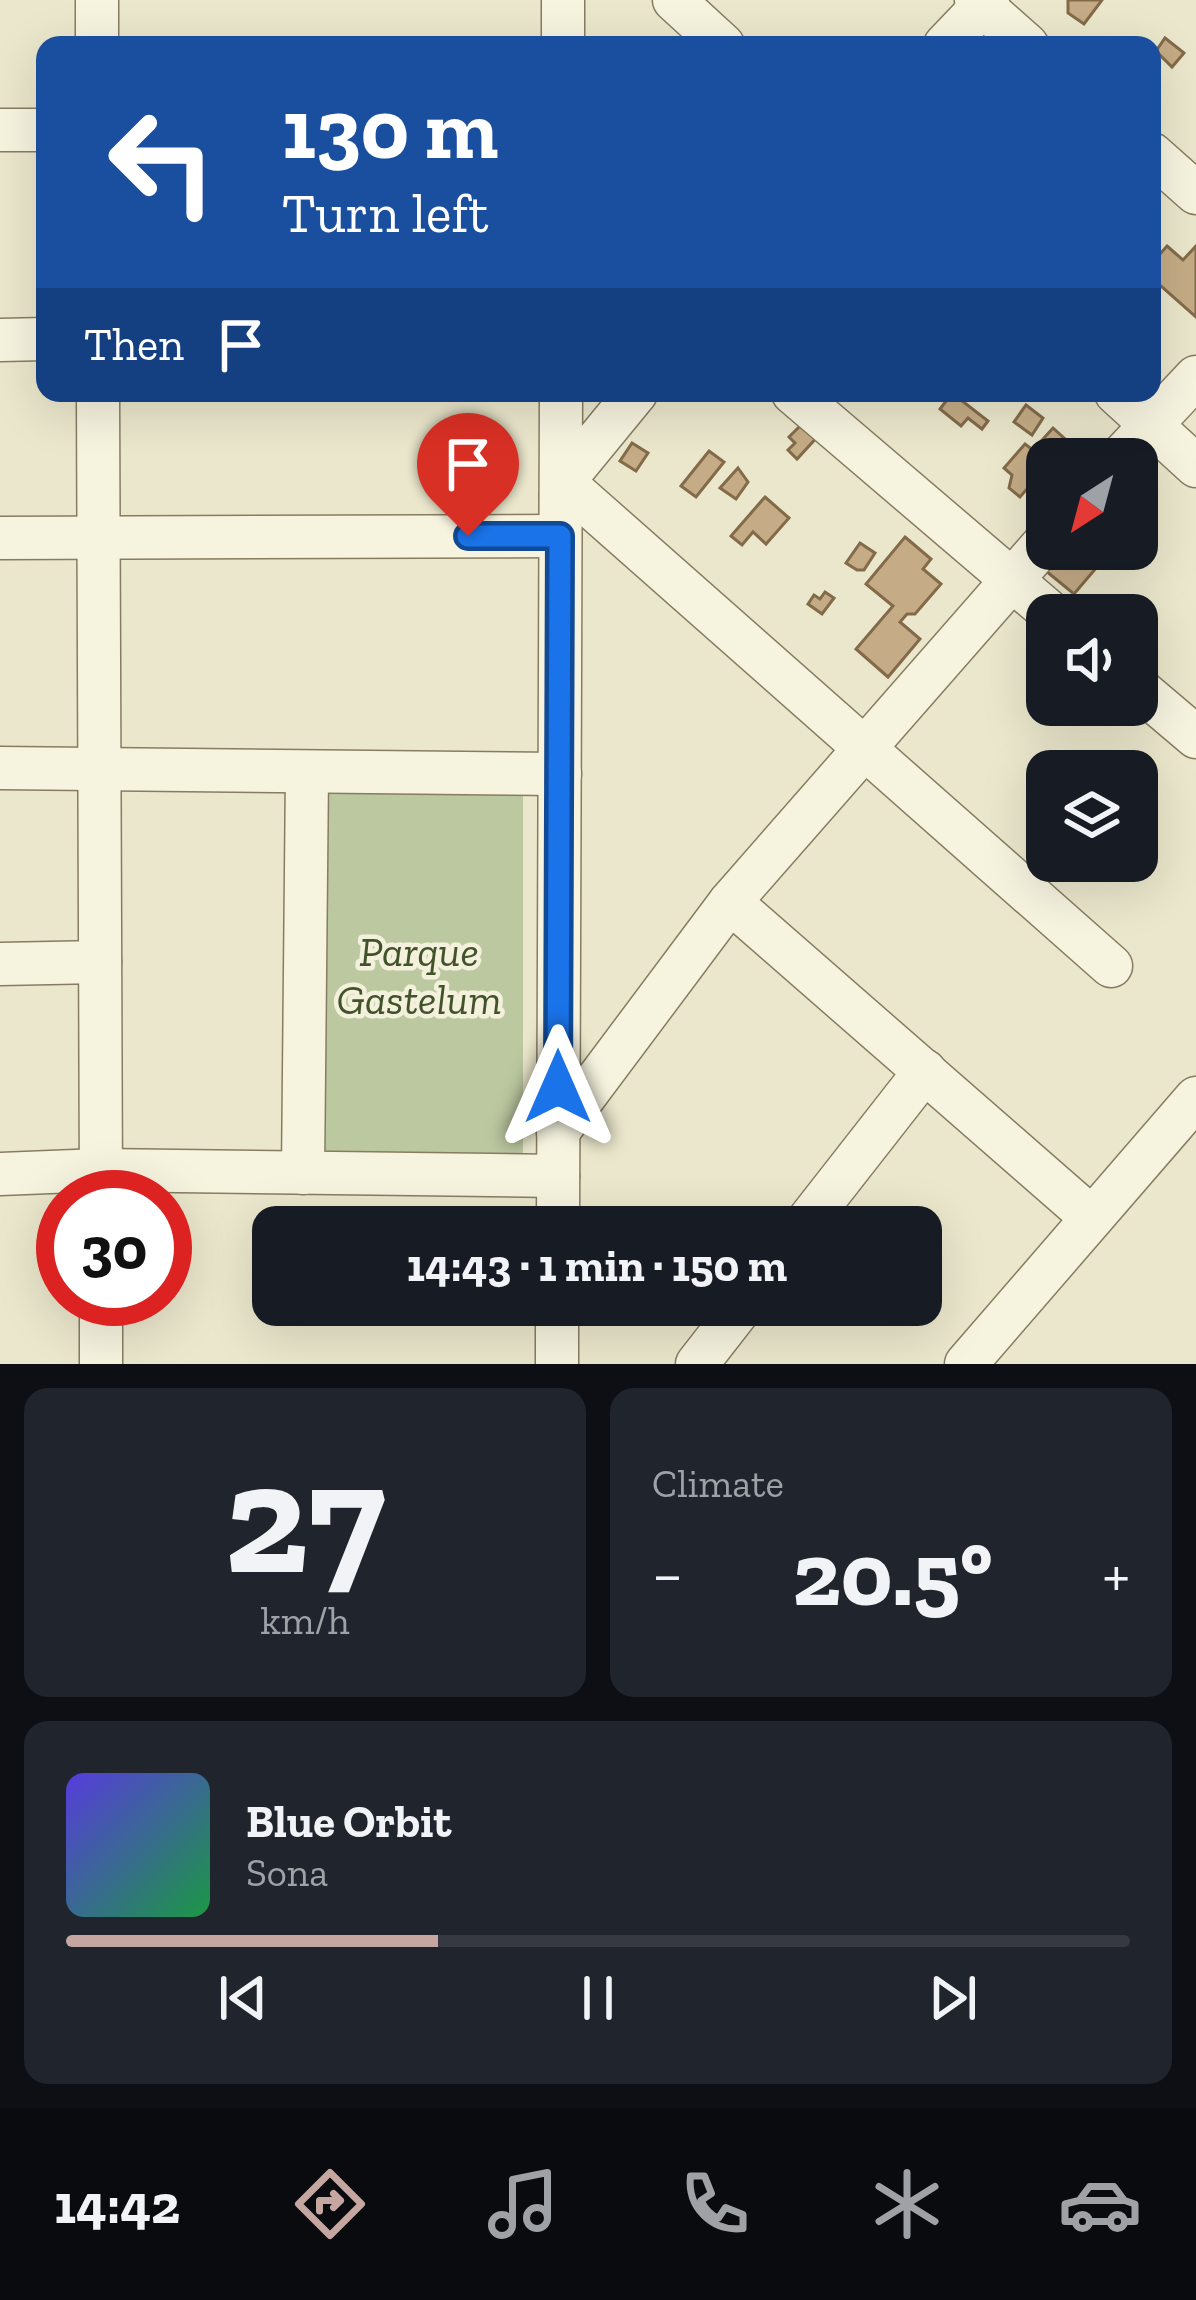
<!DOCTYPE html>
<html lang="en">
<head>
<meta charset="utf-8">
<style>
  body { margin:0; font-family:"Zilla Slab",serif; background:#20242c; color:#f1f3f6; height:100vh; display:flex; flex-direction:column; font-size:45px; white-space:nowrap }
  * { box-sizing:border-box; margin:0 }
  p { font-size:39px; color:#9ea1a6 }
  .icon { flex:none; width:66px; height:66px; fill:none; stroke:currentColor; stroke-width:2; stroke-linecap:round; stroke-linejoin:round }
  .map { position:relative; height:1364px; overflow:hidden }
  .sheet { display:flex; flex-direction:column; gap:24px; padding:24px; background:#0d0f14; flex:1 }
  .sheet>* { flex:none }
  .hud { position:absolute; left:36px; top:36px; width:1125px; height:366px; border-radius:24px; box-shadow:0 12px 48px #0002; background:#1a4fa0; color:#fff; overflow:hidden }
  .needle { width:78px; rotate:216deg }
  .buttons { position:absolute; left:1026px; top:438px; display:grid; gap:24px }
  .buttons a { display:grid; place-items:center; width:132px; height:132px; border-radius:24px; background:#171b24; box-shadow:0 12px 48px #0002; font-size:60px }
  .speed { position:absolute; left:36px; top:1170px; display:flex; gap:24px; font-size:60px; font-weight:700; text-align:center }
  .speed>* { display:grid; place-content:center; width:156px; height:156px; border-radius:50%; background:#171b24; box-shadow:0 12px 48px #0002; line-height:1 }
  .speed .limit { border:18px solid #d22; background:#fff; color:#111 }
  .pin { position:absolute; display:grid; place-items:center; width:102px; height:102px; color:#fff; margin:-123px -51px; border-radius:50% 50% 50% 0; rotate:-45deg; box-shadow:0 0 12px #0007 }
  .pin .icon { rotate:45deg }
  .me { position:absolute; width:132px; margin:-66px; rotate:0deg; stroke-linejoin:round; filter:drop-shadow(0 0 9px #0008) }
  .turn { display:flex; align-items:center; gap:42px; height:252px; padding:0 48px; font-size:54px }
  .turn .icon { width:156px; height:156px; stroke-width:2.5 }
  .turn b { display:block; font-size:84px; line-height:102px }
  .then { display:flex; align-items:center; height:114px; padding:0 48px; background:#0003; gap:24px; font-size:45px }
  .big { font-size:90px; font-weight:700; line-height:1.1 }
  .sheet .tile { flex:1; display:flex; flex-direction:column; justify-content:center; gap:18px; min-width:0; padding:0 42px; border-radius:24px; background:#20242c }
  .sheet .dial { align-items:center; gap:0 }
  .dial b { font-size:156px; line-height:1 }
  .song { display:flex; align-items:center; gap:36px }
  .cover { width:144px; height:144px; border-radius:18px; background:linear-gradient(135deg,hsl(250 70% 55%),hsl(140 70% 35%)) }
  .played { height:12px; border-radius:6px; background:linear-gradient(90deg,#c5a6a0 35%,#363941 35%) }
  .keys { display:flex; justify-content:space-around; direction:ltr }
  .heat { display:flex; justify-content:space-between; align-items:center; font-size:66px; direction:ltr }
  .sheet .tiles { flex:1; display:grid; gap:24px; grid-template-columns:1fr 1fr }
  .tile:last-child { grid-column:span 2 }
  .trip { position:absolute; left:252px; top:1206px; width:690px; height:120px; border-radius:24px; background:#171b24; box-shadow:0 12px 48px #0002; font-weight:700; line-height:120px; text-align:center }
  .tab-bar { display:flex; height:192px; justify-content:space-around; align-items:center; background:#090b0e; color:#9ea1a6 }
  .tab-bar .icon { width:84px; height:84px }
  .tab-bar .on { color:#c5a6a0 }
  .tab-bar b { font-size:54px; color:#f1f3f6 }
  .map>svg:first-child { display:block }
  .green { fill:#bcc8a0 }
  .building { fill:#c5ac86; stroke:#836b49; stroke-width:3 }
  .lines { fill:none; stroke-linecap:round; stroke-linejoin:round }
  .minor-casing { stroke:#877c61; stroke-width:45 }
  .minor { stroke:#f6f3df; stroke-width:42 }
  .route-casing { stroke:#114b97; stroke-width:30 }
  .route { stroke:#1a73e8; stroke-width:21 }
  .labels { text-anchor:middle; stroke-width:9; stroke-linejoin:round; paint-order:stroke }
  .park-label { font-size:42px; font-style:italic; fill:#42532c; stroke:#f3f0db }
</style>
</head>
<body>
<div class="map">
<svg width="1196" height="1364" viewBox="0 0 1196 1364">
  <rect width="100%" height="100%" fill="#ebe7cc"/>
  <path class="green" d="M318 781 523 788V1166L312 1162Z"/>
  <g class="building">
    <path d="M1102 0 1084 24 1068 13V0Z"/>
    <path d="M1165 38 1184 53 1172 67 1156 51Z"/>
    <path d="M1167 246 1183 260 1196 246V317L1152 278V263Z"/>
    <path d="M952 393 988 421 982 429 968 418 961 426 940 409Z"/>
    <path d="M1026 405 1043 418 1032 435 1014 422Z"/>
    <path d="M806 420 820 434 797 459 788 450 795 443 789 437Z"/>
    <path d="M1053 428 1083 455 1079 459H1047V466L1020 497 1009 488 1012 475 1004 468 1025 444 1033 450Z"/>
    <path d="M632 443 648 453 636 471 620 461Z"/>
    <path d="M709 451 724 462 696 497 681 486Z"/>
    <path d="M738 468 748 482 736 499 720 488Z"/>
    <path d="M765 497 789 518 766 544 753 532 742 545 731 536Z"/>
    <path d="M905 537 931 559 923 569 941 584 915 614H907L900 622 920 639 888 677 856 649 893 606 866 584Z"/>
    <path d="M860 543 875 553 864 570H857L846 563Z"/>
    <path d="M1065 549H1083L1087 553 1090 549H1104L1109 553 1074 594 1046 571Z"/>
    <path d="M825 592 834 598 822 614 808 604 814 595 820 599Z"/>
  </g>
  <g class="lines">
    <defs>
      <g id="minor">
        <path d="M97 0V45"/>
        <path d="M674 0 723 45"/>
        <path d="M976 0 1027 45"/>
        <path d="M563 45V0"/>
        <path d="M945 45 988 0"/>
        <path d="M0 130H45"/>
        <path d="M1152 154 1196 193"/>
        <path d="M0 340 45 339"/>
        <path d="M98 393 101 1197"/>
        <path d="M793 393 1053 615"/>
        <path d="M1116 393 1196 466"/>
        <path d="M1119 459 1196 377"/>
        <path d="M563 482 1111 966"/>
        <path d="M561 496 563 482 636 393"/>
        <path d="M0 538 560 536"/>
        <path d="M1137 687 1196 737"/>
        <path d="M0 768 560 774"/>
        <path d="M730 902 1092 1218"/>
        <path d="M0 964 100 962"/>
        <path d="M558 1132 730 902 1047 540"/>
        <path d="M303 1173 307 772"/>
        <path d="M0 1174 100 1170 558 1176"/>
        <path d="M558 1227 561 393"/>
        <path d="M803 1227 925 1071"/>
        <path d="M101 1299V1364"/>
        <path d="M557 1364V1305"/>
        <path d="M697 1364 743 1305"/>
        <path d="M966 1364 1196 1098"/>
      </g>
    </defs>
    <use href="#minor" class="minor-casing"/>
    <use href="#minor" class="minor"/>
  </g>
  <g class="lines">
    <defs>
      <path id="route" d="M468 536H560L558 1087"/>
    </defs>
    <use href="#route" class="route-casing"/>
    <use href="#route" class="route"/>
  </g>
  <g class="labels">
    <g class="park-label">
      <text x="419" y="966">Parque<tspan x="419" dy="48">Gastelum</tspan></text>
    </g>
  </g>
</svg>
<div class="buttons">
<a><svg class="needle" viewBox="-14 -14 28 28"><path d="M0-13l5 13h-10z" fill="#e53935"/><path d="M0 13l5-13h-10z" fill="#9ea1a6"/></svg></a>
<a><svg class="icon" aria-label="sound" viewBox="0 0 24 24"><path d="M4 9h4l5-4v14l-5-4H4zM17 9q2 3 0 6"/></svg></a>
<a><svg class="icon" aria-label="layers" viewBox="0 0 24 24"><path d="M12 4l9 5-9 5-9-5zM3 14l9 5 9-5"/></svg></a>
</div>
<div class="speed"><div class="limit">30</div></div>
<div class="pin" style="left:468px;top:536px;background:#d93025"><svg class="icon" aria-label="arrive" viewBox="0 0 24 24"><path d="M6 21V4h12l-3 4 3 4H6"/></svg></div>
<svg class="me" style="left:558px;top:1087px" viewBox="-20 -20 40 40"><path d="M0-17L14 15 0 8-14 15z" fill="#1a73e8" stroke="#fff" stroke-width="4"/></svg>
<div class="trip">14:43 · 1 min · 150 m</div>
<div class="hud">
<div class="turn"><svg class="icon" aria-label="left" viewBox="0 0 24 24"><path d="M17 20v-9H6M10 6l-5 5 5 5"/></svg><div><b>130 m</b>Turn left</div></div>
<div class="then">Then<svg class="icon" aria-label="arrive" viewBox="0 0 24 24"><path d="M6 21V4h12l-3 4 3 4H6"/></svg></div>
</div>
</div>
<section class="sheet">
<div class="tiles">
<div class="tile dial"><b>27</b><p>km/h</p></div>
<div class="tile"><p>Climate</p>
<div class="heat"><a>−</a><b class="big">20.5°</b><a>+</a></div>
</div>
<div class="tile">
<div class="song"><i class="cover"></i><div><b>Blue Orbit</b><p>Sona</p></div></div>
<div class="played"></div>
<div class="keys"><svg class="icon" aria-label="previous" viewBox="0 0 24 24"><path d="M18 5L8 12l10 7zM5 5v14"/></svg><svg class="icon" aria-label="pause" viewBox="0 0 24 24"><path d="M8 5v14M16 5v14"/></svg><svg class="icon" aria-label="next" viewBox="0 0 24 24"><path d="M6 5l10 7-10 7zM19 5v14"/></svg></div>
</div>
</div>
</section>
<nav class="tab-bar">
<b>14:42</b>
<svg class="icon on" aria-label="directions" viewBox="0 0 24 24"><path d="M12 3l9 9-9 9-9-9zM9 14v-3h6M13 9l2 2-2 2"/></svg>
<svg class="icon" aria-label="music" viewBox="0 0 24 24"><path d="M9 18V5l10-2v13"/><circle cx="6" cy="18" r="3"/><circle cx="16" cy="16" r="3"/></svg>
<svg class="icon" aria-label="phone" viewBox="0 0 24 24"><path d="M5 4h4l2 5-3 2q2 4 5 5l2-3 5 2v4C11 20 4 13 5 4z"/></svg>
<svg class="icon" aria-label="climate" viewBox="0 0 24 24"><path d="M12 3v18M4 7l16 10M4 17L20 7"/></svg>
<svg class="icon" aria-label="car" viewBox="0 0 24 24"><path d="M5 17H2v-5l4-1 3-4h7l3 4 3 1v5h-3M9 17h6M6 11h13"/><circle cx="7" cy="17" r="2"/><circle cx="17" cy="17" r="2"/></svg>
</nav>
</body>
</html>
